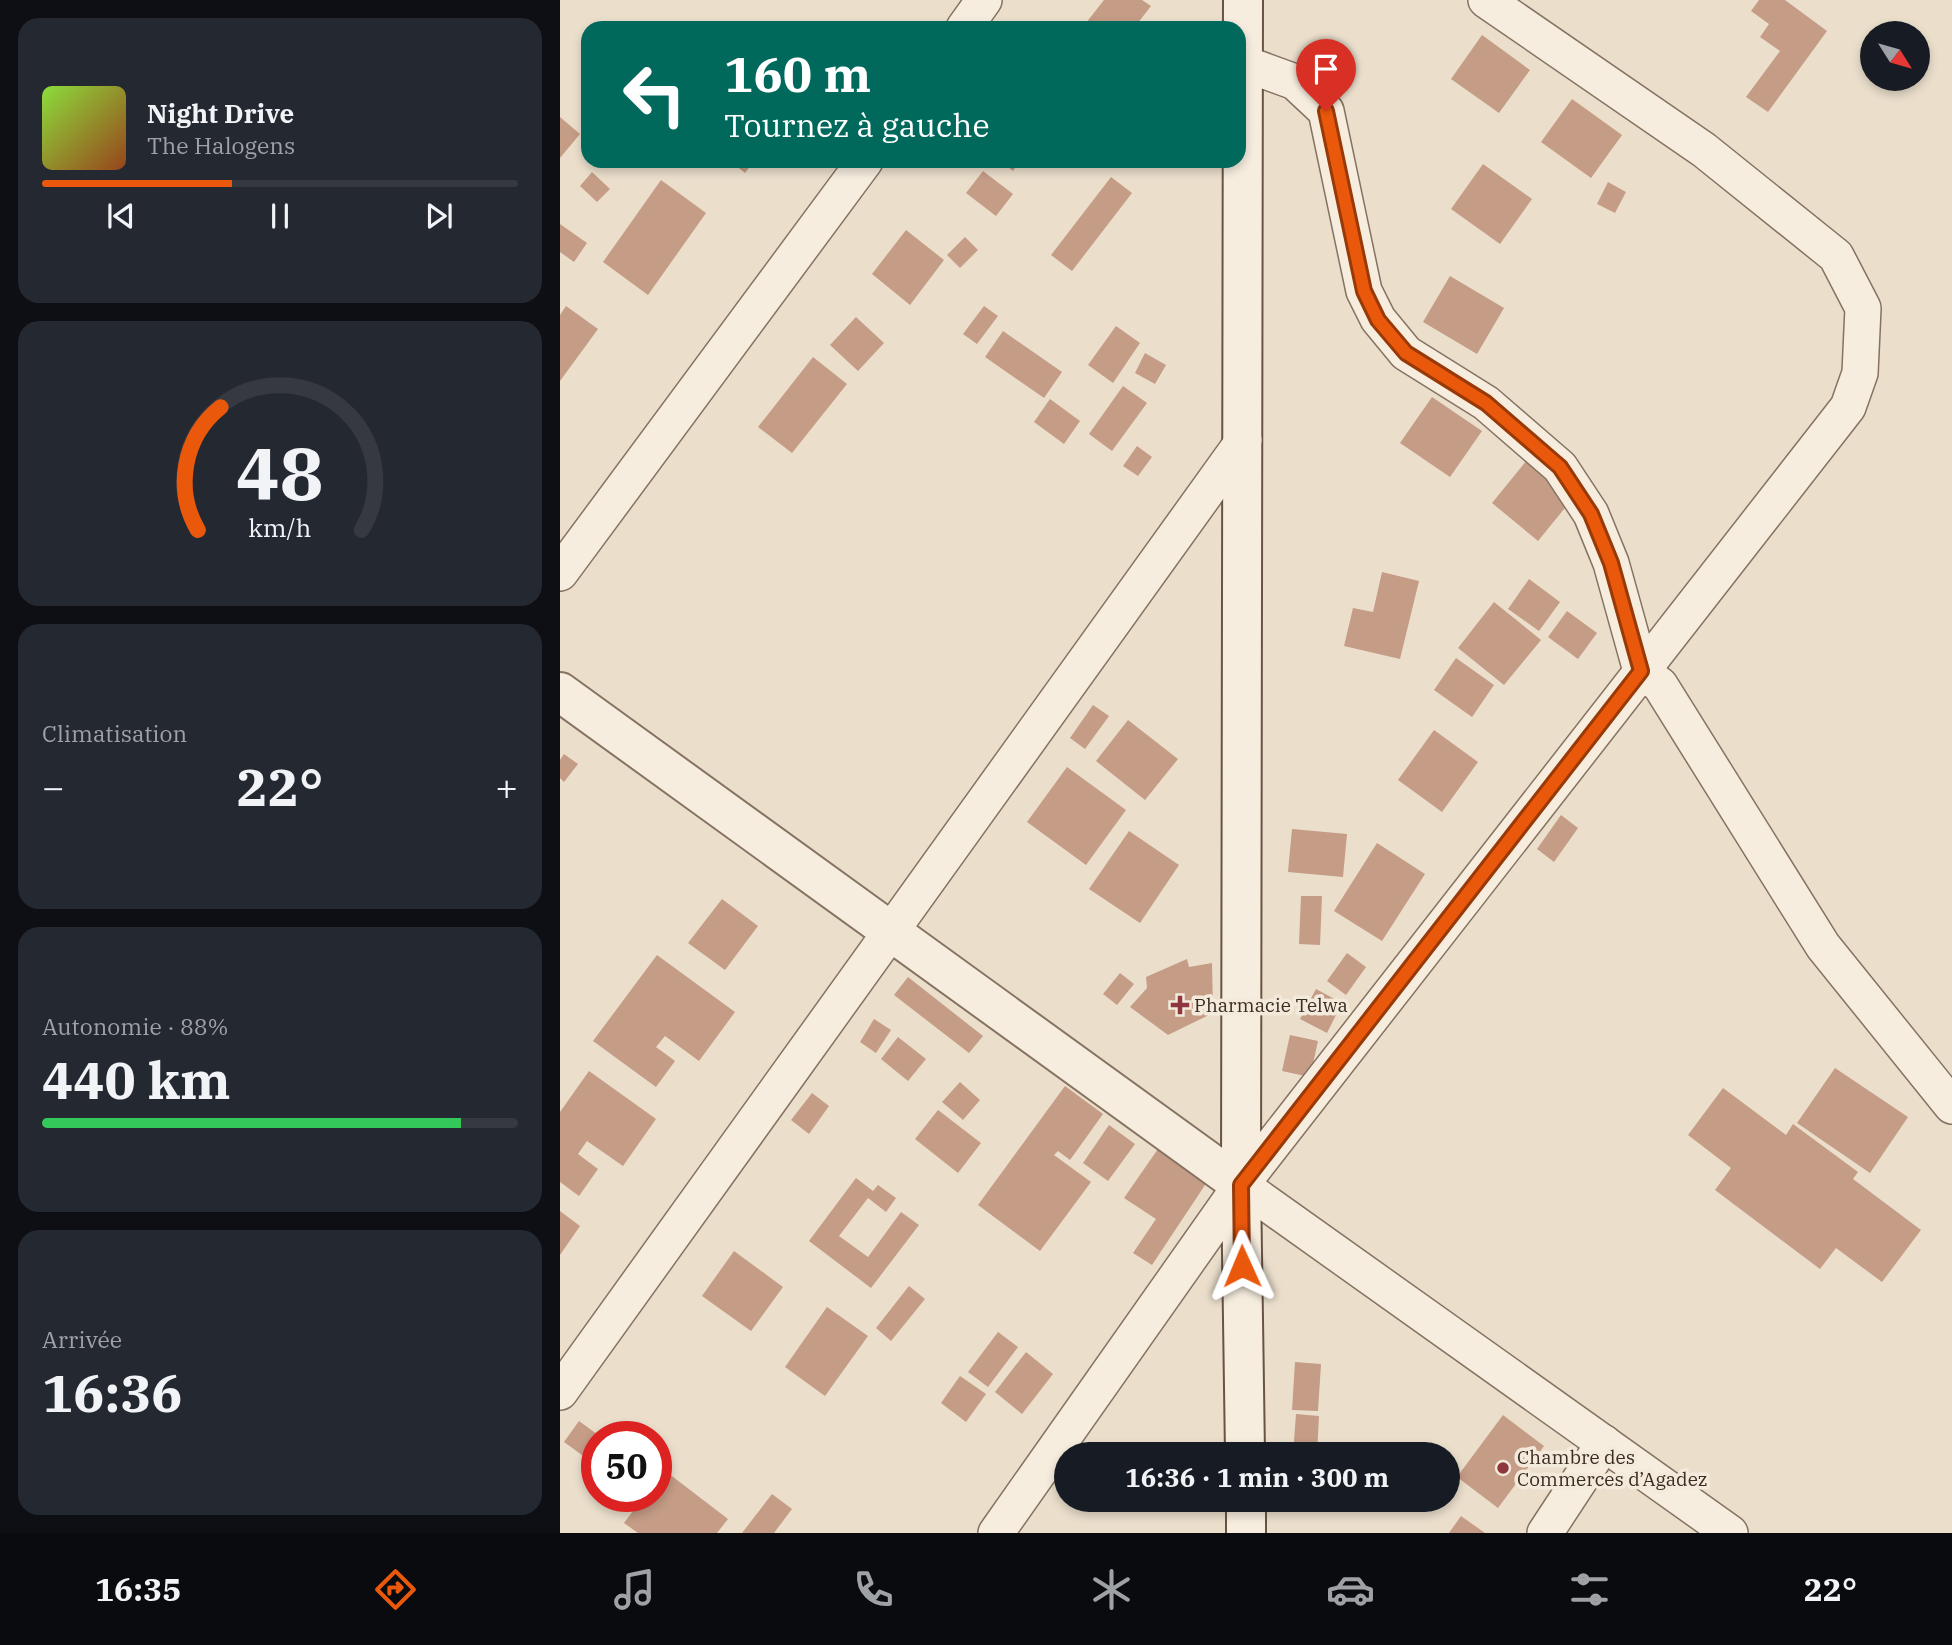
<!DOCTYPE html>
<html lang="fr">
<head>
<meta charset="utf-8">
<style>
  body { margin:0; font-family:"IBM Plex Serif",serif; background:#242831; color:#f1f3f6; height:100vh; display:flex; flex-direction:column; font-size:26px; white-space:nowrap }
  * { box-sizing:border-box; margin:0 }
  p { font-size:23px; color:#9ea1a6 }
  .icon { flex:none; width:38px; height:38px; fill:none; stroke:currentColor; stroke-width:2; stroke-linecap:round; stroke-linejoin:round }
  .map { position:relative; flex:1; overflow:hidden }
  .panel { display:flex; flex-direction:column; gap:18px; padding:18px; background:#0d0f14; width:560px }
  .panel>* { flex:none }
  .guide { position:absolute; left:21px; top:21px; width:665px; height:147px; border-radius:21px; box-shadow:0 4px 10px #0003; background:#00695c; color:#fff; overflow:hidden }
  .needle { width:46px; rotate:127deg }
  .buttons { position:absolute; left:1300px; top:21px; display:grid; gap:14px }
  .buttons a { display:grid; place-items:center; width:70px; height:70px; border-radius:50%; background:#171b24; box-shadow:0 4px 10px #0003; font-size:35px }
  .speed { position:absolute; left:21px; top:1421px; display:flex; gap:14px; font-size:35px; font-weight:700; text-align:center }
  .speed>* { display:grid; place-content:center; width:91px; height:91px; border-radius:50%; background:#171b24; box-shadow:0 4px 10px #0003; line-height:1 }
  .speed .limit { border:10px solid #d22; background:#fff; color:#111 }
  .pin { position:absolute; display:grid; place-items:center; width:60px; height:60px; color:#fff; margin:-72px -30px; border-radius:50% 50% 50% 0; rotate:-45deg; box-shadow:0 0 7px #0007 }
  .pin .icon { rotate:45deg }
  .me { position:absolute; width:77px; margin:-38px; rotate:359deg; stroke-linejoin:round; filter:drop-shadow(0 0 5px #0008) }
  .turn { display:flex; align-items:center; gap:24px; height:147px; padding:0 28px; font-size:32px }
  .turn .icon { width:91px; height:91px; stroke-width:2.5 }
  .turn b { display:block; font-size:49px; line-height:60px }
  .big { font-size:52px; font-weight:700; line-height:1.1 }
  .panel .widget { flex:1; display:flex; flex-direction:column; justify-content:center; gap:10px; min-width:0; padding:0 24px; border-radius:21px; background:#242831 }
  .panel .dial { align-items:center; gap:0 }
  .dial svg { height:182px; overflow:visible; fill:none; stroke:#363941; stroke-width:7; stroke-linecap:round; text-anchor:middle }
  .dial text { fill:#f1f3f6; stroke:none }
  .song { display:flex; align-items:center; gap:21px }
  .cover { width:84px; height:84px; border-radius:10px; background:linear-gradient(135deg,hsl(90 70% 55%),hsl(20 70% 35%)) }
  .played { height:7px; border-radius:4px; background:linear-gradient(90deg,#ea580c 40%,#363941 40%) }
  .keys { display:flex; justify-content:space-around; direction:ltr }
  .heat { display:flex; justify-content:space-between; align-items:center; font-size:38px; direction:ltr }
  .charge { height:10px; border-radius:5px; background:linear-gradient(90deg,#34c759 88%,#363941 0) }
  .trip { position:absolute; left:494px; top:1442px; width:406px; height:70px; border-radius:35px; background:#171b24; box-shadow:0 4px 10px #0003; font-weight:700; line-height:70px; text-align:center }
  .dock { display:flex; height:112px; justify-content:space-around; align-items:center; background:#090b0e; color:#9ea1a6 }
  .dock .icon { width:49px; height:49px }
  .dock .active { color:#ea580c }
  .dock b { font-size:32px; color:#f1f3f6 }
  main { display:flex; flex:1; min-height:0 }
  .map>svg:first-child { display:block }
  .building { fill:#c59c86 }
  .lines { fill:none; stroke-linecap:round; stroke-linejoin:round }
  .minor-casing { stroke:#867261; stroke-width:38 }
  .tertiary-casing { stroke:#867261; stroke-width:42 }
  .secondary-casing { stroke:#695444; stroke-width:42 }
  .minor { stroke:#f6eddf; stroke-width:35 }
  .tertiary { stroke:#f6eddf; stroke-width:38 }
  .secondary { stroke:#f6eddf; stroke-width:38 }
  .route-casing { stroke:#983908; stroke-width:18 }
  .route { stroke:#ea580c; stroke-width:12 }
  .poi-dot { fill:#8f373e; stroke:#f3eadb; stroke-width:2.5 }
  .labels { text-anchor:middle; stroke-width:7; stroke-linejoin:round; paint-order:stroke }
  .poi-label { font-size:19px; fill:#392c23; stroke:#f3eadb; text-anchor:start }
</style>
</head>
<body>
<main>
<section class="panel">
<div class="widget">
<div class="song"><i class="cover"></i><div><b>Night Drive</b><p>The Halogens</p></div></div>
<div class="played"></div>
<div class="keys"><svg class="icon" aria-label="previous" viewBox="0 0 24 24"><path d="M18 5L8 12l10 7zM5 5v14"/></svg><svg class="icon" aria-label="pause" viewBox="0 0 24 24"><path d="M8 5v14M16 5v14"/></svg><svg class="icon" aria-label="next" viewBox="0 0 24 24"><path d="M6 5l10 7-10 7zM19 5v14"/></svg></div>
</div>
<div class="widget dial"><svg viewBox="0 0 100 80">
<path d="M14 69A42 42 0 1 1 86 69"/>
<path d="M14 69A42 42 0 0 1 24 15" stroke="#ea580c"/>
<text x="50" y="56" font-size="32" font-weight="700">48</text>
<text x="50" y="72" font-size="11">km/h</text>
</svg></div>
<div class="widget"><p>Climatisation</p>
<div class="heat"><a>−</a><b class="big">22°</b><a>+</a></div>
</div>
<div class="widget"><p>Autonomie · 88%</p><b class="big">440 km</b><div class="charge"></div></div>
<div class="widget"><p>Arrivée</p><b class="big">16:36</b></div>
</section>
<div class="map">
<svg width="1392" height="1533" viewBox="0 0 1392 1533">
  <rect width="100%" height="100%" fill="#ebdfcc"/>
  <g class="building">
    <path d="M544 0H582L591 6 574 28H522Z"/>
    <path d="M1199 0H1225L1267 31 1208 112 1186 97 1220 51 1200 37 1209 24 1191 11Z"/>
    <path d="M922 35 970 70 939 113 891 79Z"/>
    <path d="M1012 99 1062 135 1031 178 981 142Z"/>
    <path d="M0 117 20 134 0 158Z"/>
    <path d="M170 161H194L185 173Z"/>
    <path d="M440 161H460L453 171Z"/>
    <path d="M923 164 972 199 940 244 891 209Z"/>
    <path d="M423 171 453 194 436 216 406 193Z"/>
    <path d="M32 172 50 189 37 202 20 186Z"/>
    <path d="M551 177 572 193 512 271 491 255Z"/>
    <path d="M101 180 146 213 88 295 43 262Z"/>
    <path d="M1048 182 1066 192 1055 213 1037 204Z"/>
    <path d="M0 224 27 243 14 262 0 252Z"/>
    <path d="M346 230 384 260 350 305 312 274Z"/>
    <path d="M405 237 418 250 400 268 387 255Z"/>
    <path d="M890 276 944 308 917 354 863 322Z"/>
    <path d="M6 306 38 329 0 381V315Z"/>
    <path d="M424 306 438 316 417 344 403 334Z"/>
    <path d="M296 317 324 343 298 371 270 345Z"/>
    <path d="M556 326 580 343 553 383 528 365Z"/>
    <path d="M443 331 502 372 484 398 425 357Z"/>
    <path d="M585 353 606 365 595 384 575 373Z"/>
    <path d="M253 357 287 384 232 453 198 427Z"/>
    <path d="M563 386 587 403 552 451 529 434Z"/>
    <path d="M872 397 922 431 890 477 840 443Z"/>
    <path d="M490 399 520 421 504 444 474 422Z"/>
    <path d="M577 446 592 457 578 476 563 466Z"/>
    <path d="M967 460 1013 498 978 541 932 503Z"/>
    <path d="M822 572 859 581 840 659 784 646 793 608 813 612Z"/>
    <path d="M969 579 1000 602 979 631 948 609Z"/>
    <path d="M934 602 981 640 944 685 898 648Z"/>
    <path d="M1007 611 1037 633 1018 659 988 637Z"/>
    <path d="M896 658 934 685 912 717 874 690Z"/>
    <path d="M533 705 549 716 525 749 510 738Z"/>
    <path d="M568 720 618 759 585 800 536 761Z"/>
    <path d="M874 730 918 762 882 812 838 780Z"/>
    <path d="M4 754 18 764 4 782 0 778V760Z"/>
    <path d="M507 767 566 810 526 865 467 822Z"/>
    <path d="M1001 815 1018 828 994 862 977 849Z"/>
    <path d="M732 829 787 834 783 877 728 872Z"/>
    <path d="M569 831 619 865 580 923 529 889Z"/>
    <path d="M817 843 865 874 822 941 774 911Z"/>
    <path d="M741 896H762L760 945 739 944Z"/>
    <path d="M162 899 198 926 165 970 128 943Z"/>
    <path d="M787 953 806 967 786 995 767 981Z"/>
    <path d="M97 955 175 1012 139 1061 105 1036 96 1047 115 1061 96 1087 33 1041Z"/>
    <path d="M627 959 629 967 652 963 653 1013 608 1035 570 1007 587 988 586 977Z"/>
    <path d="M560 973 574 984 557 1005 543 994Z"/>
    <path d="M348 977 423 1036 409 1053 334 995Z"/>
    <path d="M756 989 782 1003 767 1033 740 1019Z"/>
    <path d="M314 1019 331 1030 316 1053 300 1042Z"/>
    <path d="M730 1035 758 1041 750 1077 722 1071Z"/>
    <path d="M338 1037 366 1059 348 1081 321 1059Z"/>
    <path d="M1275 1068 1348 1117 1310 1173 1237 1123Z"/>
    <path d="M29 1071 96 1119 63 1166 27 1141 18 1154 38 1169 19 1196 0 1182V1112Z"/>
    <path d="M400 1082 420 1100 403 1120 382 1102Z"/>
    <path d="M505 1086 543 1114 510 1160 498 1151 494 1155 531 1182 480 1251 418 1205Z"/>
    <path d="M1163 1088 1226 1135 1233 1124 1298 1172 1293 1179 1361 1230 1322 1282 1276 1248 1260 1269 1155 1190 1171 1168 1128 1135Z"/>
    <path d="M252 1093 269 1106 249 1134 231 1120Z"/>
    <path d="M378 1110 421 1143 398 1173 355 1139Z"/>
    <path d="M549 1125 575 1144 548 1181 523 1163Z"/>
    <path d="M600 1146 649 1179 592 1265 573 1253 596 1219 564 1198Z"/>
    <path d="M296 1178 313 1191 318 1185 336 1198 326 1212 308 1198 279 1236 308 1257 341 1212 359 1225 311 1288 249 1241Z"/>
    <path d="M0 1211 20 1226 0 1255Z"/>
    <path d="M174 1251 223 1287 191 1331 142 1296Z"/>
    <path d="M349 1286 365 1299 331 1341 316 1328Z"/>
    <path d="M267 1307 308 1336 265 1396 225 1367Z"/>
    <path d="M438 1332 458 1347 428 1387 408 1372Z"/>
    <path d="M466 1352 493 1374 462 1414 435 1392Z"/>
    <path d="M735 1362 761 1364 758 1411 732 1410Z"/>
    <path d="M400 1376 426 1394 406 1422 381 1403Z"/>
    <path d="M736 1414 759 1416 757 1454H733Z"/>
    <path d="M943 1415 984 1446 938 1508 897 1477Z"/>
    <path d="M19 1421 41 1437H37V1443L26 1458 4 1442Z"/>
    <path d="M104 1470 168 1519 157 1533H78L64 1523 84 1496H96V1480Z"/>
    <path d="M212 1494 232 1509 214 1533H182Z"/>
    <path d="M901 1516 925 1533H889Z"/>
  </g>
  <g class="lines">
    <defs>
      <g id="minor">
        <path d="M404 28 424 0"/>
        <path d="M683 63 735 82 766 111 804 291 818 319 846 353 926 403 1000 467 1031 514 1051 563 1081 671 1100 685 1263 946 1392 1106"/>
        <path d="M0 573 305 161"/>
        <path d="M681 1185 1170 1533"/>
        <path d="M0 1392 684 440"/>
        <path d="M436 1533 681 1185 1288 407 1300 373 1303 308 1276 256 1144 150 926 0"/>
        <path d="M985 1533 1044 1443"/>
      </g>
      <path id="tertiary" d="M0 692 681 1185"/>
      <g id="secondary">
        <path d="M683 0 681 1185 685 1454"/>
        <path d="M686 1500V1533"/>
      </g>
    </defs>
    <use href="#minor" class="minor-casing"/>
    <use href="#tertiary" class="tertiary-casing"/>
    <use href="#secondary" class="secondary-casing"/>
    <use href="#minor" class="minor"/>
    <use href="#tertiary" class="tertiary"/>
    <use href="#secondary" class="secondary"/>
  </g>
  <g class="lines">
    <defs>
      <path id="route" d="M682 1266 681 1185 1081 671 1051 563 1031 514 1000 467 926 403 846 353 818 320 804 291 766 111"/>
    </defs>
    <use href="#route" class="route-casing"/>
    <use href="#route" class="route"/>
  </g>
  <g class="poi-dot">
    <path d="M616.5 994.5h7v7h7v7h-7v7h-7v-7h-7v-7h7z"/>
    <circle cx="943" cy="1468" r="7"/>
  </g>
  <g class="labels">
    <g class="poi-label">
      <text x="634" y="1012">Pharmacie Telwa</text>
      <text x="957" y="1464">Chambre des<tspan x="957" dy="22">Commerces d’Agadez</tspan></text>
    </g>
  </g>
</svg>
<div class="buttons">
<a><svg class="needle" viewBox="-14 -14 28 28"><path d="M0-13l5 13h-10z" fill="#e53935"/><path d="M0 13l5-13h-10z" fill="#9ea1a6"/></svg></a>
</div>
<div class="speed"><div class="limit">50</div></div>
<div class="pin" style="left:766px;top:111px;background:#d93025"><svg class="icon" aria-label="arrive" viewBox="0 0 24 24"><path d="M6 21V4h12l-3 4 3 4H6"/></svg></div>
<svg class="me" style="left:682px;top:1266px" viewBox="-20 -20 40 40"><path d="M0-17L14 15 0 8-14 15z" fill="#ea580c" stroke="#fff" stroke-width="4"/></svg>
<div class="trip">16:36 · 1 min · 300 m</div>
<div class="guide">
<div class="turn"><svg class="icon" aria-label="left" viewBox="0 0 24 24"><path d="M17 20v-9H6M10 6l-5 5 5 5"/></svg><div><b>160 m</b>Tournez à gauche</div></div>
</div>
</div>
</main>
<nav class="dock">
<b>16:35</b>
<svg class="icon active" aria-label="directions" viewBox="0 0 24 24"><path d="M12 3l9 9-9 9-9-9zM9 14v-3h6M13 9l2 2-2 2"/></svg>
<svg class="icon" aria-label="music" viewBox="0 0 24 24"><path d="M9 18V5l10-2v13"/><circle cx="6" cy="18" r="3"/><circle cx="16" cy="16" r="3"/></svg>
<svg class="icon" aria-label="phone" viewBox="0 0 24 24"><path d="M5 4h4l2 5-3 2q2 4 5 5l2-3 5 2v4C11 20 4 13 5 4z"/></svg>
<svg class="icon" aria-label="climate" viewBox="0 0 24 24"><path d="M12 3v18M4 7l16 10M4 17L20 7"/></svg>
<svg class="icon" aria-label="car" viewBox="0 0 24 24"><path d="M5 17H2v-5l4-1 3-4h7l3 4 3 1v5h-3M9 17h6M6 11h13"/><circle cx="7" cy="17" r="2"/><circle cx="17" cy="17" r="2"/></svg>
<svg class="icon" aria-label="filters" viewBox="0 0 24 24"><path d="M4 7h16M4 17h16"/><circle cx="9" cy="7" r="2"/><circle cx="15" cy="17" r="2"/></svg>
<b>22°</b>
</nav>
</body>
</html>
